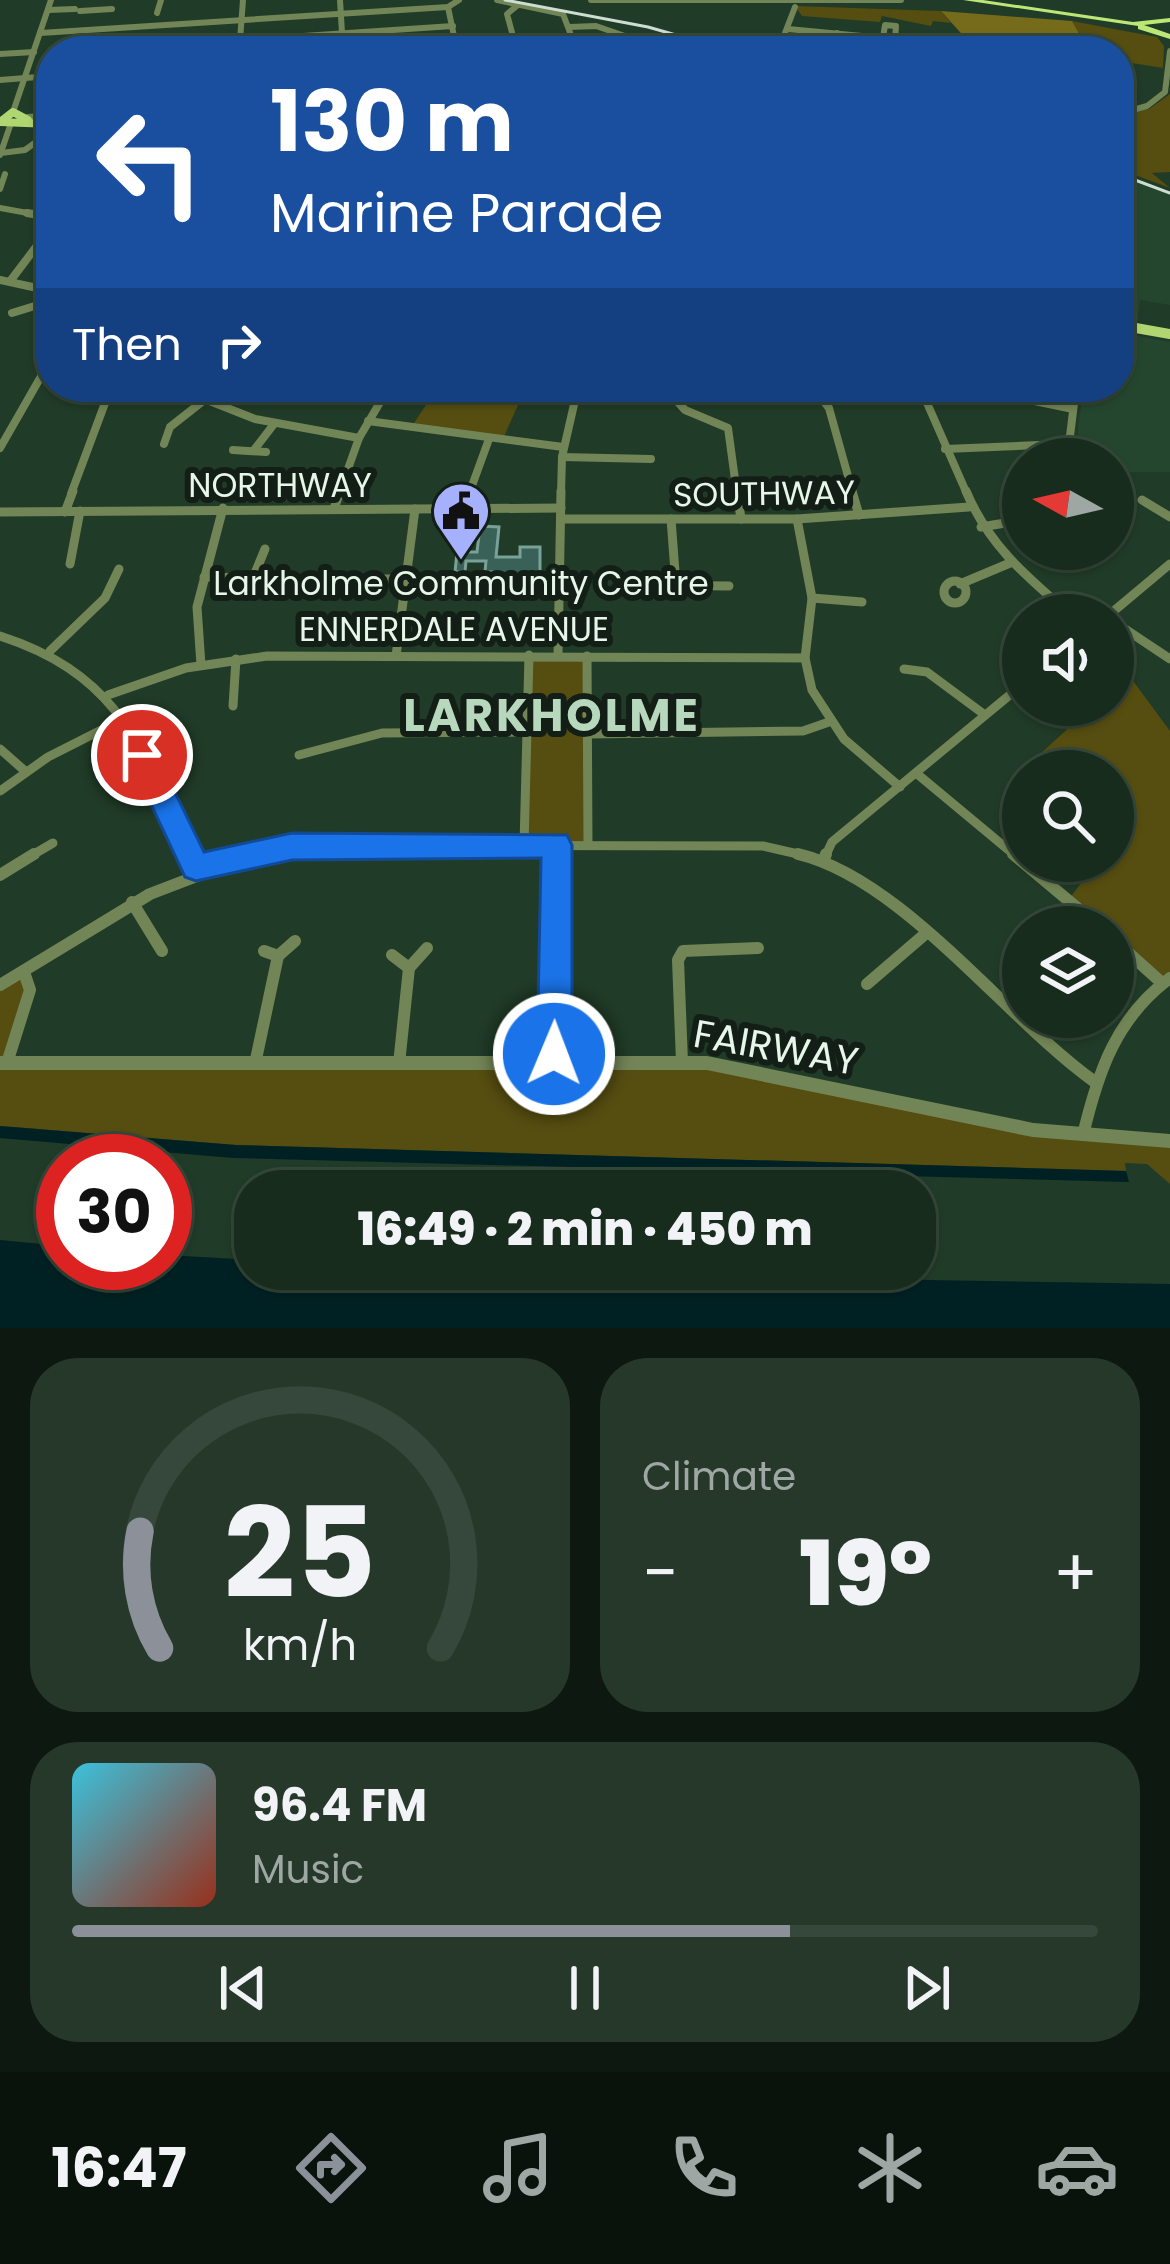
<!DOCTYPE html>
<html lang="en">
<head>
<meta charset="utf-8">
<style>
  body { margin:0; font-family:Poppins,sans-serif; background:#25382a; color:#f1f3f6; height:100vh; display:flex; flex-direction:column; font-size:45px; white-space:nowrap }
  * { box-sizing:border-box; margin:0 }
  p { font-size:39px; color:#9fa7a4 }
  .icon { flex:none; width:66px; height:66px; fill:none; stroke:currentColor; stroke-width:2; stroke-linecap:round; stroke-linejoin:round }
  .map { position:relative; height:1328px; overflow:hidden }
  .details { display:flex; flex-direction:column; gap:30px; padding:30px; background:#0d1810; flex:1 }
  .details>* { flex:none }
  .banner { position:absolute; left:36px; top:36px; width:1098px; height:366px; border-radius:48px; box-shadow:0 3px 9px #0004,0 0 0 3px #36483b; background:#1a4fa0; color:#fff; overflow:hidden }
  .needle { width:78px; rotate:278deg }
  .tools { position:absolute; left:1002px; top:438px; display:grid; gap:24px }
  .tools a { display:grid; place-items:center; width:132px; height:132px; border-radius:50%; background:#182c1d; box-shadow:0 3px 9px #0004,0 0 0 3px #36483b; font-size:60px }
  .speed { position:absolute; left:36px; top:1134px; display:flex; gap:24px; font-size:60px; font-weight:700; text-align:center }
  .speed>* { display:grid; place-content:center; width:156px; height:156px; border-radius:50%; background:#182c1d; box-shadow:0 3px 9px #0004,0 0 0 3px #36483b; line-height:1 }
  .speed .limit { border:18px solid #d22; background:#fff; color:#111 }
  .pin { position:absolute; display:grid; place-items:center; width:102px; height:102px; color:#fff; margin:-51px; border:6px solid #fff; border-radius:50%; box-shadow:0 3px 12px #0007 }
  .me { position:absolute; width:132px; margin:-66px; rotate:1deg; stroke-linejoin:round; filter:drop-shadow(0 0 9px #0008) }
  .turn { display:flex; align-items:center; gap:42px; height:252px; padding:0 36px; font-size:54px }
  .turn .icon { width:156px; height:156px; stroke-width:2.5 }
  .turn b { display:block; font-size:84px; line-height:102px }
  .then { display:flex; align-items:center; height:114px; padding:0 36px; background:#0003; gap:24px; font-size:45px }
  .big { font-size:90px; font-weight:800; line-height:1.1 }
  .details .tile { flex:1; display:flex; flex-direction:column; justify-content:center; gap:18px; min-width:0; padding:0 42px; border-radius:48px; background:#25382a }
  .details .dial { align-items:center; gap:0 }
  .dial svg { height:312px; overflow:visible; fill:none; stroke:#36483b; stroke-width:7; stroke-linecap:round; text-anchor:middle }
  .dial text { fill:#f1f3f6; stroke:none }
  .song { display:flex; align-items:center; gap:36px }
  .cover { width:144px; height:144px; border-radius:18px; background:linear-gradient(135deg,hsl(190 70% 55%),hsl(10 70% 35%)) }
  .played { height:12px; border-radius:6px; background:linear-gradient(90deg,#8c9099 70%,#36483b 70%) }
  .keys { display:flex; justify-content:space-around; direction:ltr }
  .heat { display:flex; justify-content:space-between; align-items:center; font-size:66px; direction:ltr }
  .details .tiles { flex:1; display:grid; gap:30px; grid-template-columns:1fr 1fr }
  .tile:last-child { grid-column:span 2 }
  .trip { position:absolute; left:234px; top:1170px; width:702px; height:120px; border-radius:48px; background:#182c1d; box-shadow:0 3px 9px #0004,0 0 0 3px #36483b; font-weight:800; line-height:120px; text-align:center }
  .tabs { display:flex; height:192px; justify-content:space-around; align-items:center; background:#0a120c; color:#9fa7a4 }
  .tabs .icon { width:84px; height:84px }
  .tabs .active { color:#8c9099 }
  .tabs b { font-size:54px; color:#f1f3f6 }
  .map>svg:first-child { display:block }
  .built { fill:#24462e }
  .green { fill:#564d10 }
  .forest { fill:#766b1a }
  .water { fill:#002123 }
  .building { fill:#396157; stroke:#78a297; stroke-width:3 }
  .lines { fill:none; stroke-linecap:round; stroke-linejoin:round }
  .minor-far3 { stroke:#728556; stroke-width:6 }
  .minor-far2 { stroke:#728556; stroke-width:8 }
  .minor-far1 { stroke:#728556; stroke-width:9 }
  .minor { stroke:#728556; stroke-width:12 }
  .tertiary-far1 { stroke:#728556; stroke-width:6 }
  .tertiary { stroke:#728556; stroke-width:14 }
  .primary-far1 { stroke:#b0d671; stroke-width:8 }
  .primary { stroke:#b0d671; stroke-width:10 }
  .trunk { fill:#bce676; fill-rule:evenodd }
  .tram { stroke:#cdded1; stroke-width:3 }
  .route { fill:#1a73e8; stroke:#114b97; stroke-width:3 }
  .labels { text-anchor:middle; stroke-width:12; stroke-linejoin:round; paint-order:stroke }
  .street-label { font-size:33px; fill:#e6f6e9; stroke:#131f16 }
  .poi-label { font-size:33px; fill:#e6f6e9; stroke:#131f16 }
  .near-street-label { font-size:39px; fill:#e6f6e9; stroke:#131f16 }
  .district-label { font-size:45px; font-weight:bold; letter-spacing:3px; fill:#b8d8be; stroke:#131f16 }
</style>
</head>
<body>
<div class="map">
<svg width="1170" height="1328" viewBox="0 0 1170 1328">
  <rect width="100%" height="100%" fill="#203b27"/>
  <g class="built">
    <path d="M1119 174 1170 193V305L1140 300 1138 321 1119 318Z"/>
    <path d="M1119 332 1170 342V472H1113V459H1075L1083 387H1119Z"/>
  </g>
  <g class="green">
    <path d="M795 6 941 11 951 23 933 21 931 26 882 16 880 22 802 16Z"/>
    <path d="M1072 21 1157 37 1164 46 1163 68 1119 61V51H1089Z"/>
    <path d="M1170 94V172L1152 173 1170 188 1119 169V117L1149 109Z"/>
    <path d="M438 387H526L502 441 410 429Z"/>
    <path d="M529 655 587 656 588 845H524Z"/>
    <path d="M1128 674 1170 731V978L1162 983 1113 939V927H1100L1069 899 1098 861H1113V771H1023V798L1007 784 1094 705H1113V688Z"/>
    <path d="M24 972 30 990 7 1062H682L1033 1130 1170 1141V1184L1147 1164 1125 1163 1126 1171 236 1145 0 1126V985Z"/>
  </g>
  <path class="forest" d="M941 11 1072 21 1089 51H977Z"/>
  <g class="water">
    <path d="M0 1126 236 1145 1126 1171 1129 1182 233 1158 0 1138Z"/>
    <path d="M0 1240 63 1246V1263H165V1255L255 1260V1269L1170 1284V1328H0Z"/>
  </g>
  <path class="building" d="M480 526 499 527 496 557H520V547H540V579H492V572H485L486 561H466L465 572H455L457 552H477Z"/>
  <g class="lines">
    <g class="minor-far3">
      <path d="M340 0 342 33"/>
      <path d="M497 0 563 14 577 51"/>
      <path d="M448 7 457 51"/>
      <path d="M48 10 75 9"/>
      <path d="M80 11 112 9"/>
      <path d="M157 13 161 0"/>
      <path d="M569 27 596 26 668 51"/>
      <path d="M788 29 936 43 946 51"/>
      <path d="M40 33 448 7 459 0"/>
      <path d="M837 33 834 46 842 51"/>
      <path d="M883 38 885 25 896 26 895 39"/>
      <path d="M240 40 243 0"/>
      <path d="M575 45 593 44 601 51"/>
      <path d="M80 51 453 26"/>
      <path d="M517 51 507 14 518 5"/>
      <path d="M778 51 795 7"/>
      <path d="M0 54 34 52"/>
      <path d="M0 80 51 76"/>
      <path d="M1 153 25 150 51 131"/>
      <path d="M0 189 5 174"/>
      <path d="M0 208 44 216"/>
    </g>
    <g class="minor-far2">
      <path d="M27 213 51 217"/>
      <path d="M0 280 51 291"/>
      <path d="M11 280 39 243"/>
      <path d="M12 313 51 301"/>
      <path d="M174 387 255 419 359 438"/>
      <path d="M681 387 677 401 685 410 728 428 737 494"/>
      <path d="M813 387 829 408 853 494"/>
      <path d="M920 387 967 494"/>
      <path d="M1005 387 1015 397 1073 409"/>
      <path d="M368 421 563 447"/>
      <path d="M164 444 170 427 203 401"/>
      <path d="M0 448 51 359"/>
      <path d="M945 449 1062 444 1070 436 1076 387"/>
      <path d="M233 450 266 452"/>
      <path d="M254 450 274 424"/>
      <path d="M562 457 651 459"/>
      <path d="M71 494 111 387"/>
      <path d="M339 494 359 438 389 387"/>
      <path d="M469 494 489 439"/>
      <path d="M561 494 562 457 578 387"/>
    </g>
    <g class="minor-far1">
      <path d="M737 491 741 519"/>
      <path d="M852 491 859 515"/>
      <path d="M966 491C989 546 1027 577 1071 615"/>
      <path d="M1142 500 1170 517"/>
      <path d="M469 508 470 491"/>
      <path d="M334 509 340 491"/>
      <path d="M0 512 561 508"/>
      <path d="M65 512 73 491"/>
      <path d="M561 519H797L969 507"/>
      <path d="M671 519 676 585"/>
      <path d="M797 519 812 598 805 658 812 690 844 739 900 787"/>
      <path d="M981 527 1023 520"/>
      <path d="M70 564 80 511"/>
      <path d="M204 577 250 578"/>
      <path d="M322 579H406"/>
      <circle cx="955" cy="592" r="11"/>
      <path d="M960 584 1010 563"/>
      <path d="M622 585 729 586"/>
      <path d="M256 596 246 595 265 549"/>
      <path d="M812 598 862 602"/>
      <path d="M1109 615 1170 564"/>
      <path d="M1113 621 1170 659"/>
      <path d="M0 636C121 675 143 750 192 857"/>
      <path d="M50 651 105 598 119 569"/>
      <path d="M558 655 561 491"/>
      <path d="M396 656 415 509"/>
      <path d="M587 656 588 845"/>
      <path d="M201 665 197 607 223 508"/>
      <path d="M904 669 927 672 985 715"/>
      <path d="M108 695 186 668 267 656 805 658"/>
      <path d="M233 706 236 659"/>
      <path d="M589 734 803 731 829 722"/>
      <path d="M0 749 25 771"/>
      <path d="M299 755 382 733 527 732"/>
      <path d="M916 773 1017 857"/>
      <path d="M0 791 48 757 125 718"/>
      <path d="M524 845 529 655"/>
      <path d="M29 857 53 843"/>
      <path d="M241 857 320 845 763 846 811 857"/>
      <path d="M556 857V845"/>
      <path d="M825 857 832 842 1023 684"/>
    </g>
    <g class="minor">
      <path d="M190 854 196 867"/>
      <path d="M798 854C903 879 1005 1018 1095 1082"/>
      <path d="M1013 854 1100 927"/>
      <path d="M824 859 826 854"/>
      <path d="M0 875 34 854"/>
      <path d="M132 902 162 951"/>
      <path d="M1113 939 1162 983"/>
      <path d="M392 955 409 968 399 1064"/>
      <path d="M278 956 295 941"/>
      <path d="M409 968 427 948"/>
      <path d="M867 984 924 935"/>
      <path d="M0 985 150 894 254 854"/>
      <path d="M682 1062 678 960 683 951 758 948"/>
      <path d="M7 1063 30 990 24 972"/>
      <path d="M554 1063 556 854"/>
      <path d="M255 1064 278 956 264 951"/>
      <path d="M1083 1135C1098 1072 1116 1018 1170 978"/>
    </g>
    <g class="tertiary-far1">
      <path d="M591 0H901"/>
      <path d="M13 112 51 0"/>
      <path d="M1119 114 1147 106 1165 92 1170 51"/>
      <path d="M28 117 51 115"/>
      <path d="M0 155 10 126"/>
    </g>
    <path class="tertiary" d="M0 1063H707L1033 1130 1170 1141"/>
    <path class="primary-far1" d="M28 120 13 112 0 122 51 124"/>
    <path class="primary" d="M1119 325 1170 334"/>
    <path class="trunk" d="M963 0H983L1133 22 1170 18V22L1144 25 1170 34V39L1138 29V26Z"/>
    <g class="tram">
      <path d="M505 0 648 27 732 51"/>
      <path d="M1119 174 1170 193"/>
    </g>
  </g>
  <path class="route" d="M142 743 153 747 204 852 292 833 567 835 572 845V1054L566 1066 554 1071 542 1066 537 1054 541 858 292 860 196 881 185 877 128 755Z"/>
  <defs>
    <symbol id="civic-pin" viewBox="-11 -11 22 30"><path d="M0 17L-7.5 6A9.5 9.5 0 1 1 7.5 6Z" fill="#a5b1fc" stroke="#131f16"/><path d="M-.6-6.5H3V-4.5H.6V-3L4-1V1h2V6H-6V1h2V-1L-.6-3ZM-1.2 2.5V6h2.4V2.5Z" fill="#111"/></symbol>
  </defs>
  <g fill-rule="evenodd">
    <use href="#civic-pin" x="428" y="478" width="66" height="90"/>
  </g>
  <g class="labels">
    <g class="street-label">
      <text x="280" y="497">NORTHWAY</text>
      <text transform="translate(764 493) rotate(-1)" y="12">SOUTHWAY</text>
      <text x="454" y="641">ENNERDALE AVENUE</text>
    </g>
    <g class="poi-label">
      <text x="461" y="595">Larkholme Community Centre</text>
    </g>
    <g class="near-street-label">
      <text transform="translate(776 1047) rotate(10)" y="14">FAIRWAY</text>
    </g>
    <g class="district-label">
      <text x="552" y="731">LARKHOLME</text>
    </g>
  </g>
</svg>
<div class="tools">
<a><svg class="needle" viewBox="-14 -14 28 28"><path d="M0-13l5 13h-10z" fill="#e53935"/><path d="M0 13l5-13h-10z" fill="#9fa7a4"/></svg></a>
<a><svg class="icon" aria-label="sound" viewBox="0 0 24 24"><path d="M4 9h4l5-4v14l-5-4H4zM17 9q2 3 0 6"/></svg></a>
<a><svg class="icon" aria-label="search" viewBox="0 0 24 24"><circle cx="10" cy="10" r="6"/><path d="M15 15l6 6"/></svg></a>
<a><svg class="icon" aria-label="layers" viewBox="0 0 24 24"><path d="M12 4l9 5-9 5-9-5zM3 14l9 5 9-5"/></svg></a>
</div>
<div class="speed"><div class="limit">30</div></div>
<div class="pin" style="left:142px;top:755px;background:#d93025"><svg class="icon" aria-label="arrive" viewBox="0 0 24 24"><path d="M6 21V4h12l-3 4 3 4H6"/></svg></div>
<svg class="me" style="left:554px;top:1054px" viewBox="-20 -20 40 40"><circle r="17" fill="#1a73e8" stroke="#fff" stroke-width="3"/><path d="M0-11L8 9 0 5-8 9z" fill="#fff"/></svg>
<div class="trip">16:49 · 2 min · 450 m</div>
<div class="banner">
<div class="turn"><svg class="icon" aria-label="left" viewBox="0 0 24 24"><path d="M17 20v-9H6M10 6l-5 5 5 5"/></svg><div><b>130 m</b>Marine Parade</div></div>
<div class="then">Then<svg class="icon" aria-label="right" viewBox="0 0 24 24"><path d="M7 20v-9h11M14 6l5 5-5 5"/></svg></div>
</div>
</div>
<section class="details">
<div class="tiles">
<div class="tile dial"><svg viewBox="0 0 100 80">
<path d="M14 69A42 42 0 1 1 86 69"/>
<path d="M14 69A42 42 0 0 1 9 39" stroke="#8c9099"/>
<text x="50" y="56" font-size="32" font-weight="700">25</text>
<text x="50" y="72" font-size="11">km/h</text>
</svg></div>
<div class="tile"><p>Climate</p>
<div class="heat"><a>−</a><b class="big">19°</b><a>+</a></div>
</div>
<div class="tile">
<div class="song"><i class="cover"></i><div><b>96.4 FM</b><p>Music</p></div></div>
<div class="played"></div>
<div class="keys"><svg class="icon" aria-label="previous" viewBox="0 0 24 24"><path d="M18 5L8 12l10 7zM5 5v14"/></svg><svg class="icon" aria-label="pause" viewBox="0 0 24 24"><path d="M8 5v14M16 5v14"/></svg><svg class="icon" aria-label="next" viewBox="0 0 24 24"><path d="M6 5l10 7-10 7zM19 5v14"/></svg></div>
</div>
</div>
</section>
<nav class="tabs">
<b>16:47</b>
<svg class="icon active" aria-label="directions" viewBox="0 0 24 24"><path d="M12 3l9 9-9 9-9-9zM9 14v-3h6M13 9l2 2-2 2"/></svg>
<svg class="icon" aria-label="music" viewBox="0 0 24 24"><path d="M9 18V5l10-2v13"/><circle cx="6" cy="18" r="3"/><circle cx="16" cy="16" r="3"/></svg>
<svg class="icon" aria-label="phone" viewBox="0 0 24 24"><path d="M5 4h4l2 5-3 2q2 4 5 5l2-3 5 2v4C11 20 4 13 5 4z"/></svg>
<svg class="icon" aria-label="climate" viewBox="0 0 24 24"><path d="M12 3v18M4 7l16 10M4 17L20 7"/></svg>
<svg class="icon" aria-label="car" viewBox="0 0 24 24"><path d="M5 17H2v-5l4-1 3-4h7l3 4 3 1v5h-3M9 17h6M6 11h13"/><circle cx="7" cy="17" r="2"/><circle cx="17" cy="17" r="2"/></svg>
</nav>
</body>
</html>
